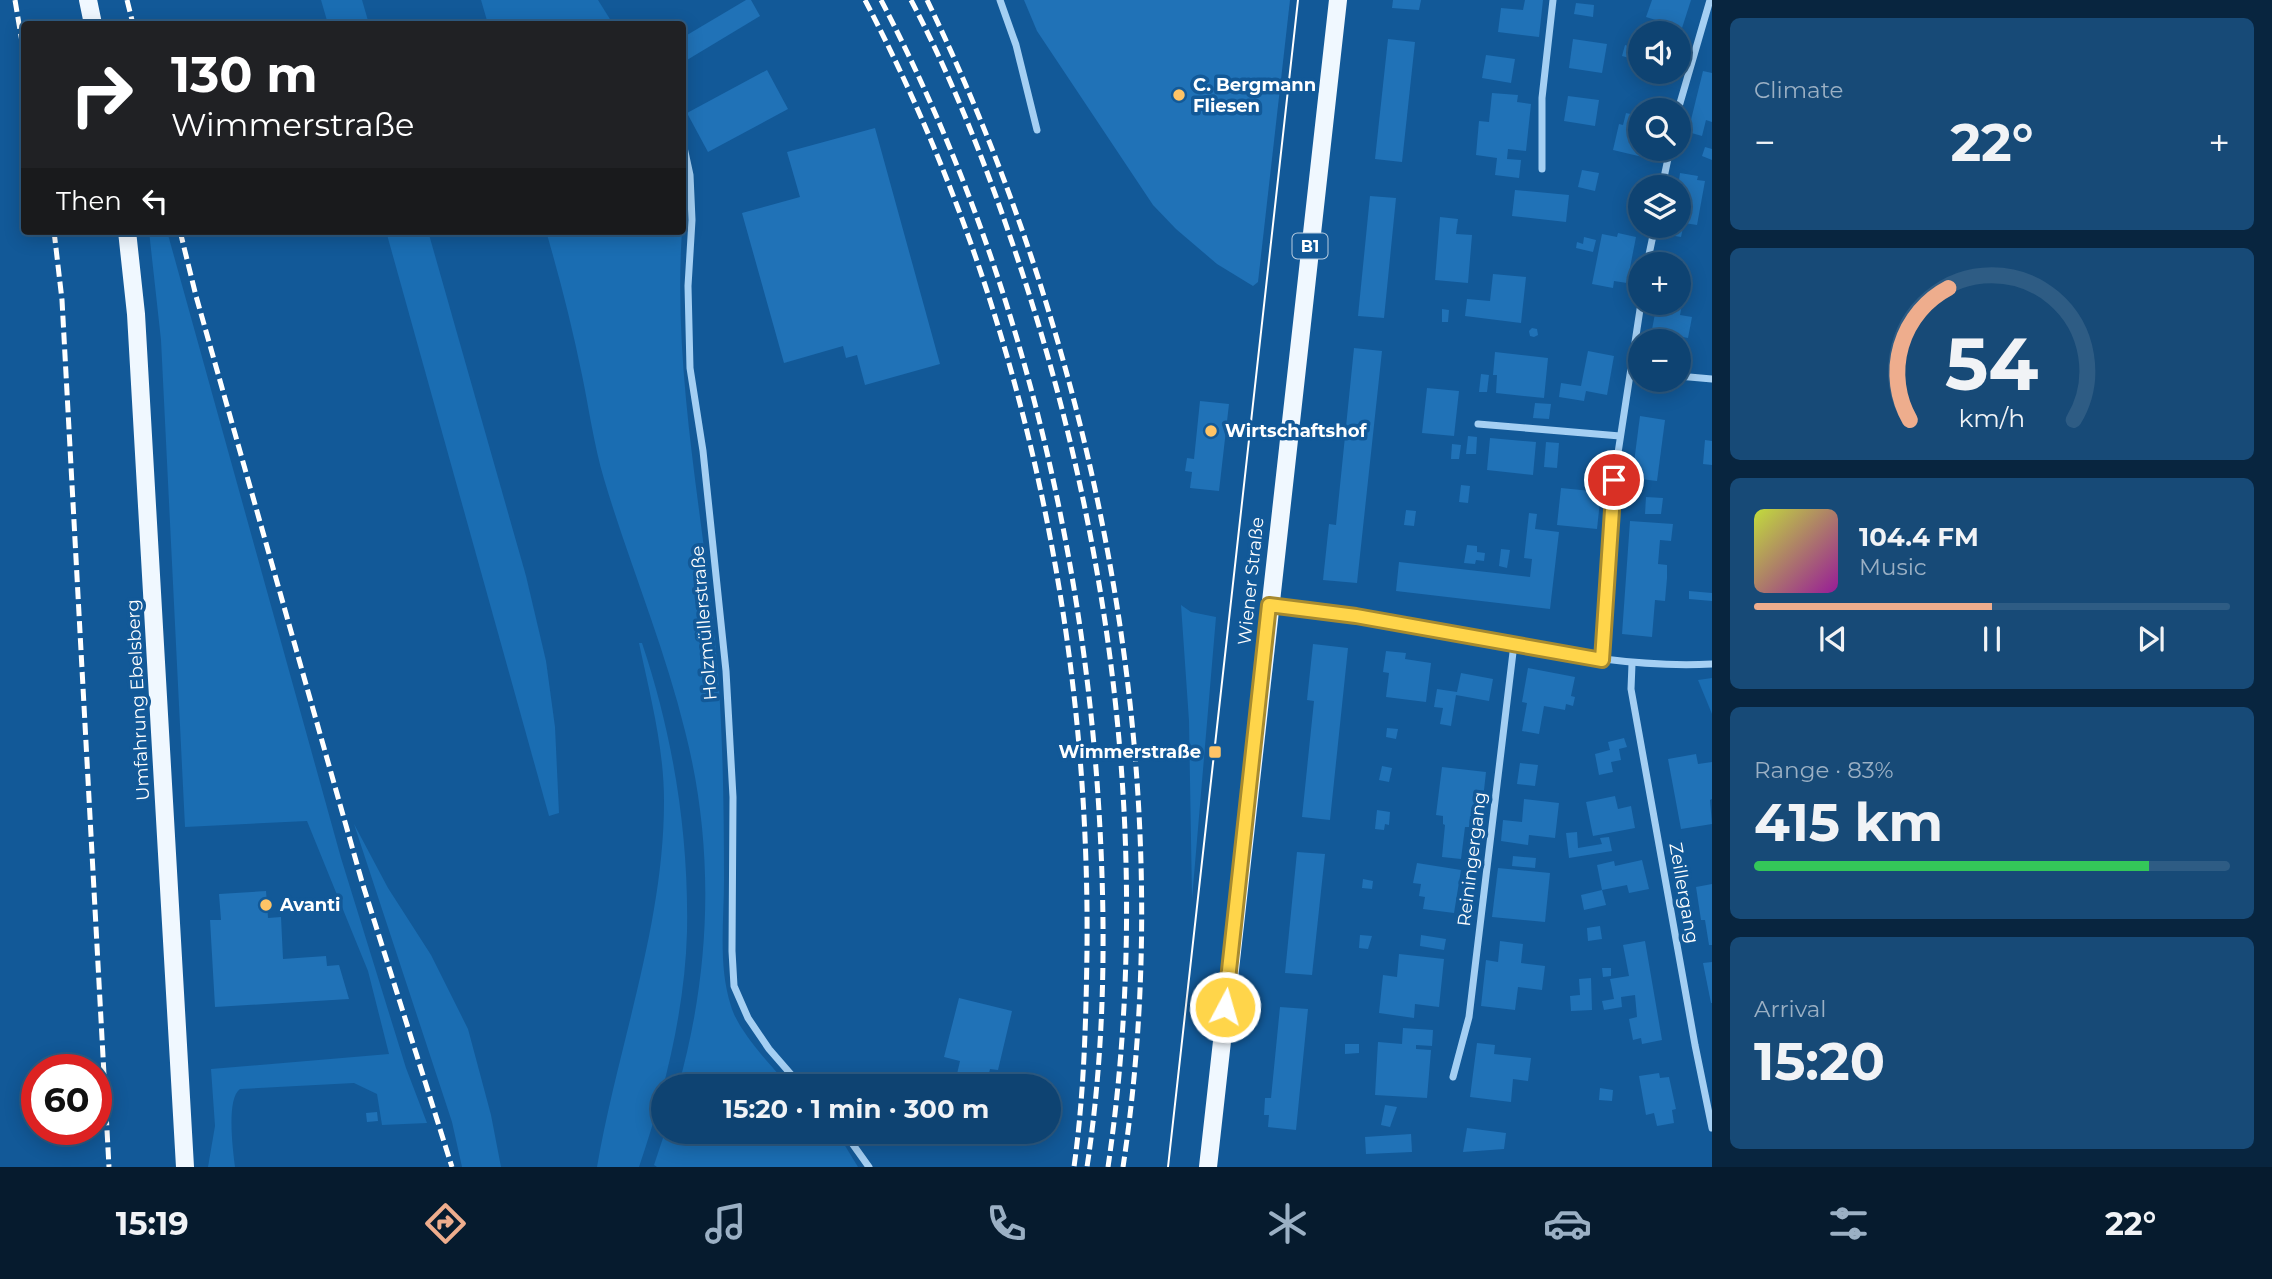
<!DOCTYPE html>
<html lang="en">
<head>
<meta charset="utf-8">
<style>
  body { margin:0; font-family:Montserrat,sans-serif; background:#174a77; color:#f1f3f6; height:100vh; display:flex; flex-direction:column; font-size:26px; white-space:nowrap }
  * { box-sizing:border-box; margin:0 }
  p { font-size:23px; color:#9bb0c4 }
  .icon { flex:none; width:38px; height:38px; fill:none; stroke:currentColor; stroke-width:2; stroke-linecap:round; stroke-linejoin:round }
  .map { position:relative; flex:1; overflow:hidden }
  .panel { display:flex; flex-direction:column; gap:18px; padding:18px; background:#08253f; width:560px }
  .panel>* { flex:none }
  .hud { position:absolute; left:21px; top:21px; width:665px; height:214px; border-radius:7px; box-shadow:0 4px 18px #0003,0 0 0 2px #2e5c84; background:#202124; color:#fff; overflow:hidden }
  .buttons { position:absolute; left:1628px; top:21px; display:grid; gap:14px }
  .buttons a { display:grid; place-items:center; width:63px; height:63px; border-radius:50%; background:#0e4372; box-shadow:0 4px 18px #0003,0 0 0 2px #2e5c84; font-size:35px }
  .speed { position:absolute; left:21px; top:1054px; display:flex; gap:14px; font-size:35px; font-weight:700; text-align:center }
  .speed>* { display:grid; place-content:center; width:91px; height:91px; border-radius:50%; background:#0e4372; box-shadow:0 4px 18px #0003,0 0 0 2px #2e5c84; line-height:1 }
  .speed .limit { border:10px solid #d22; background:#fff; color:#111 }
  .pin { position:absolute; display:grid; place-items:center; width:60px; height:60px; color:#fff; margin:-30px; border:4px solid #fff; border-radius:50%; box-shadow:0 2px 7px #0007 }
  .me { position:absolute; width:77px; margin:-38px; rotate:6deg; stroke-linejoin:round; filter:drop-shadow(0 0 5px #0008) }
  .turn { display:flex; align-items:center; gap:24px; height:147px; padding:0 35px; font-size:32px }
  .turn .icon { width:91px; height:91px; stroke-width:2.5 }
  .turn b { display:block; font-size:49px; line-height:60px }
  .then { display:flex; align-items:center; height:66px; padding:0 35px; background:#0003; gap:14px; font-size:26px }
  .big { font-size:52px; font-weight:700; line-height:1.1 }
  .panel .card { flex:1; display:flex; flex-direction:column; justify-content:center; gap:10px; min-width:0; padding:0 24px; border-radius:10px; background:#174a77 }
  .panel .dial { align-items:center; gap:0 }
  .dial svg { height:182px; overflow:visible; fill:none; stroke:#2e5c84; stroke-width:7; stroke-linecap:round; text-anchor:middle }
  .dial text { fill:#f1f3f6; stroke:none }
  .song { display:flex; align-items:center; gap:21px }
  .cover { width:84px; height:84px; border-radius:10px; background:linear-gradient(135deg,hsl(70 70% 55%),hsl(300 70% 35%)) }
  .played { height:7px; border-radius:4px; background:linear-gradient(90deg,#eead8d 50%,#2e5c84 50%) }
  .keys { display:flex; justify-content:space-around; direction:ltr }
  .heat { display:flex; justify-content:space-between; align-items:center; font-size:38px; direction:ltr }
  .charge { height:10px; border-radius:5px; background:linear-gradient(90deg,#34c759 83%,#2e5c84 0) }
  .trip { position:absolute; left:651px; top:1074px; width:410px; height:70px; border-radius:35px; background:#0e4372; box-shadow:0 4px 18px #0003,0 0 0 2px #2e5c84; font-weight:700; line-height:70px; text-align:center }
  .menu { display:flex; height:112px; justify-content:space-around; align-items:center; background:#061b2e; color:#9bb0c4 }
  .menu .icon { width:49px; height:49px }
  .menu .selected { color:#eead8d }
  .menu b { font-size:32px; color:#f1f3f6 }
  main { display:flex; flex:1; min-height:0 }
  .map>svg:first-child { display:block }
  .green { fill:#1a6db2 }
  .building { fill:#2072b7 }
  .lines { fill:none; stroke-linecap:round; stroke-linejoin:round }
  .street { stroke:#a4cff3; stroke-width:7 }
  .primary { stroke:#f0f8ff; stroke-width:18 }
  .tram { stroke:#fff; stroke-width:2 }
  .rail { stroke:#fff; stroke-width:5; stroke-dasharray:12 5; stroke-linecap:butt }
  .route-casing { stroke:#a68a30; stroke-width:18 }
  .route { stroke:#ffd54a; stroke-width:12 }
  .poi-dot { fill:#ffc466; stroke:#125998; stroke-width:2.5 }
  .labels { text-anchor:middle; stroke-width:7; stroke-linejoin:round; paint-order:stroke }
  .shield { fill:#125998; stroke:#b8cde0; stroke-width:2 }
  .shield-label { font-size:16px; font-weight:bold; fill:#fff }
  .poi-label { font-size:18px; font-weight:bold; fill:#fff; stroke:#125998; text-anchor:start }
  .street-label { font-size:18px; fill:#fff; stroke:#125998 }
</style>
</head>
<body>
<main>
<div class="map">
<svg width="1712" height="1167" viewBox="0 0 1712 1167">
  <rect width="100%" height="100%" fill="#125998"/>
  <g class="green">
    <path d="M321 0H362L369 24H328Z"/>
    <path d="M481 0H598L613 24H488Z"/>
    <path d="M149 231H167L341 858 406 1068 427 1123 382 1125 377 1094 354 1083 240 1089C226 1099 233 1150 235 1167H208L215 1126 211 1069 389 1054 368 971 307 821 185 827 161 340Z"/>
    <path d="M386 231H428L526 576 546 661 555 727 559 813 549 816Z"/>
    <path d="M546 231H682C672 379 706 526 718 673 723 742 724 811 724 880 724 921 718 966 731 1006 738 1031 772 1067 790 1087H678C711 971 715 848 685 731 664 645 629 563 604 479 594 445 589 409 582 375 572 326 560 279 546 231Z"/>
    <path d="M1181 605 1191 612 1216 617 1192 899 1189 721Z"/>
    <path d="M639 643H642C673 735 689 834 687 932 685 1010 664 1094 639 1167H597C618 1045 664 926 664 801 664 747 650 695 639 643Z"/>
    <path d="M1712 678V714L1698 680Z"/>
    <path d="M354 824 388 888 431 955 468 1029 491 1115 501 1167H462L452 1122Z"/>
    <path d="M665 1132H832L844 1144 858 1167H657L654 1165Z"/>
  </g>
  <g class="building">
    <path d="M746 0H751L760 16 687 60 682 52V38Z"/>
    <path d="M1024 0H1290L1258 282 1253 286 1217 264 1176 229 1153 205 1037 31Z"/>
    <path d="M1393 0H1421L1419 10 1392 8Z"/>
    <path d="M1525 0H1543L1539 37 1498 32 1501 8 1523 10Z"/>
    <path d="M1652 0H1691L1682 28 1646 17Z"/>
    <path d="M1576 3 1594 5 1593 17 1574 14Z"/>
    <path d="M1388 39 1415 42 1402 162 1375 159Z"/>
    <path d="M1573 39 1607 44 1602 73 1569 68Z"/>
    <path d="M1625 45 1640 50V61L1622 56Z"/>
    <path d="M1486 55 1515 59 1511 83 1482 78Z"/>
    <path d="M767 70 788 109 708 152 687 113Z"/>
    <path d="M1703 71 1712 73V122L1706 120 1702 136 1688 132Z"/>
    <path d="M1492 93 1518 95 1517 102 1531 104 1526 151 1508 149 1507 159 1521 160 1519 178 1495 175 1497 158 1476 155 1479 121 1489 122Z"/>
    <path d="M1568 96 1599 100 1595 126 1564 121Z"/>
    <path d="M1626 113 1640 116V149H1653L1651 159 1613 150 1619 124 1623 125Z"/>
    <path d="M875 128 940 364 865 385 857 355 846 358 843 346 784 363 742 213 800 197 787 152Z"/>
    <path d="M1705 147 1712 149V160L1702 156Z"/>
    <path d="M1582 170 1599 173 1595 191 1578 187Z"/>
    <path d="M1680 173 1698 176 1697 180 1705 181 1697 225 1684 223 1681 237 1669 235 1670 226H1678V187Z"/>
    <path d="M1515 190 1569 195 1566 222 1512 216Z"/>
    <path d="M1370 196 1396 198 1384 318 1358 316Z"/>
    <path d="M1440 217 1458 219 1456 234 1472 235 1468 283 1435 280Z"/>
    <path d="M1618 233 1636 237 1627 283 1614 281 1613 288 1592 284 1602 234 1617 237Z"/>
    <path d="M1584 237 1596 240 1593 252 1576 248 1577 242 1583 244Z"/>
    <path d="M1665 259 1685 262 1683 277H1678V264H1664Z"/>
    <path d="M1493 274 1526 277 1521 323 1465 316 1467 299 1490 301Z"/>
    <path d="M1678 283 1686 284 1680 315 1692 317 1688 338 1678 336 1677 341 1650 340 1657 303H1678Z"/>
    <path d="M1442 309 1449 310 1448 322H1442Z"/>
    <path d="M1532 328 1537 329 1538 335 1534 337 1530 336 1529 331Z"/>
    <path d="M1354 348 1382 351 1357 583 1323 580 1329 524 1336 525Z"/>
    <path d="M1588 351 1614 356 1607 395 1586 391 1584 401 1559 397 1561 383 1581 386Z"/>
    <path d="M1495 352 1548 358 1544 398 1496 393 1497 375H1493Z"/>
    <path d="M1481 374 1489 375 1487 392H1479Z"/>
    <path d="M1427 388 1459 391 1454 436 1422 433Z"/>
    <path d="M1200 401 1229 404 1219 491 1190 488 1192 472 1185 471 1187 458 1194 459Z"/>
    <path d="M1535 403 1551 404 1549 419 1533 418Z"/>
    <path d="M1640 416 1665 420 1657 481 1632 478Z"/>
    <path d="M1468 436 1477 437 1476 454H1466Z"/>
    <path d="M1490 438 1536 442 1533 475 1487 470Z"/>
    <path d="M1705 440 1712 441V465L1703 464Z"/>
    <path d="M1546 442 1559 443 1557 468 1544 467Z"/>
    <path d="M1452 444 1461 445 1459 459H1451Z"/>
    <path d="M1461 485 1470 486 1468 503 1459 502Z"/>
    <path d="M1561 488 1601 492 1597 529 1557 525Z"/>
    <path d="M1646 497 1663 498 1661 514H1645Z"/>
    <path d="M1406 510 1416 511 1414 526 1404 525Z"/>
    <path d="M1529 513 1537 514 1535 529 1559 532 1550 609 1396 591 1399 562 1530 577 1532 559 1524 558Z"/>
    <path d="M1630 521 1673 524 1671 541 1660 540 1658 564 1667 565V578L1665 601 1655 600 1652 637 1622 634Z"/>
    <path d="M1467 545 1477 546V552L1485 553 1484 561 1476 560 1475 564 1464 563Z"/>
    <path d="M1501 549 1510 550 1507 568 1499 566Z"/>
    <path d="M1689 591 1712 593V601L1689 599Z"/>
    <path d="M1313 644 1348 648 1330 820 1302 817 1314 701 1307 700Z"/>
    <path d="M1386 651 1406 653 1405 659 1431 663 1426 702 1386 697 1389 673 1383 672Z"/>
    <path d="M1528 668 1575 677 1571 696 1575 697 1573 706 1566 704 1565 710 1544 706 1539 734 1522 731 1527 703 1522 702Z"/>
    <path d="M1461 673 1493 679 1489 701 1456 695 1451 726 1440 724 1443 708 1434 707 1437 689 1457 692Z"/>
    <path d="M1387 728 1398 729 1396 739 1386 737Z"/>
    <path d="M1624 738 1627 747 1619 749 1621 760 1611 762 1613 772 1599 775 1595 754 1610 750 1608 742Z"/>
    <path d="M1696 754 1698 764 1712 762V799L1710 800 1712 824 1681 829 1668 759Z"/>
    <path d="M1520 763 1538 765 1535 786 1517 784Z"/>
    <path d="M1382 766 1392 768 1389 782 1379 780Z"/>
    <path d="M1442 767 1486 772 1481 817 1470 816 1469 827H1465L1461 859 1442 857 1445 825 1443 824V816L1436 815Z"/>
    <path d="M1615 796 1618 809 1631 806 1635 828 1593 836 1586 802Z"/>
    <path d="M1524 799 1559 803 1555 838 1529 835 1528 845 1501 841 1503 820 1522 822Z"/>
    <path d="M1377 810 1390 812 1389 825 1385 824 1384 830 1375 829Z"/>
    <path d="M1577 832 1578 848 1602 844 1600 838 1609 837 1612 851 1569 858 1566 833Z"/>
    <path d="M1297 852 1325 854 1312 975 1285 973Z"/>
    <path d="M1513 856 1536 858 1535 868 1512 866Z"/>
    <path d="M1642 860 1649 889 1629 893 1627 885 1602 890 1597 865 1614 861 1615 866Z"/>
    <path d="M1417 863 1461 870 1454 913 1423 909 1425 897 1419 896 1421 884 1413 883Z"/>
    <path d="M1498 868 1550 873 1545 922 1492 917Z"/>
    <path d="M1363 879 1373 881 1372 889 1362 888Z"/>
    <path d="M1712 884V945H1709L1705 920H1701L1696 887Z"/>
    <path d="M1602 890 1606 905 1584 910 1581 895Z"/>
    <path d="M266 891 268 918 281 917 283 959 326 956 327 966 339 965 349 999 215 1007 210 920H221L219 894Z"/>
    <path d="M1600 926 1602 939 1588 941 1587 928Z"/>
    <path d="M1360 935 1372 936 1368 949 1359 948Z"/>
    <path d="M1421 935 1446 939 1444 950 1420 946Z"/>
    <path d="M1500 941 1523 944 1521 963 1545 966 1542 990 1518 987 1515 1010 1481 1006 1486 960 1498 962Z"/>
    <path d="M1645 941 1662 1040 1642 1044 1641 1038 1633 1040 1629 1019 1637 1017 1635 995 1621 997 1622 1007 1604 1010 1602 1001 1614 999 1610 979 1629 976 1623 945Z"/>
    <path d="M1399 954 1444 959 1439 1007 1415 1004 1414 1018 1379 1013 1383 975 1397 977Z"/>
    <path d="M1712 962V1003H1711L1703 963Z"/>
    <path d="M1602 968H1611V976L1603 977Z"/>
    <path d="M1591 978 1592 1010 1571 1011 1570 996 1580 995 1579 979Z"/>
    <path d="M959 998 1012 1011 998 1070 990 1069 986 1087H954L960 1061 944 1057Z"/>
    <path d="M1280 1007 1308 1009 1296 1130 1268 1127 1269 1115H1264L1265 1098H1271Z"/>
    <path d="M1403 1028 1433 1030 1432 1046 1416 1045V1049L1431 1050 1427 1098 1375 1095 1378 1042 1402 1044Z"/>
    <path d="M1477 1043 1495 1045 1494 1054 1531 1058 1528 1081 1513 1079 1511 1102 1470 1097Z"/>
    <path d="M1345 1044H1359V1053L1345 1054Z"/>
    <path d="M1659 1073 1660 1078 1669 1077 1676 1109 1672 1110 1674 1123 1657 1126 1654 1113 1646 1115 1639 1076Z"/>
    <path d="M1600 1088 1613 1090 1612 1101 1599 1100Z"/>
    <path d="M1385 1105 1397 1107 1390 1127 1381 1125Z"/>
    <path d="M377 1112 378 1121 367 1122 366 1113Z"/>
    <path d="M1467 1128 1506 1133 1504 1149 1463 1152Z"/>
    <path d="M1411 1134 1412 1152 1366 1154 1365 1137Z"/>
  </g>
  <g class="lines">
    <g class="street">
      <path d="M1000 0 1016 45 1037 130"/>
      <path d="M1678 110 1710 0"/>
      <path d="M682 138 690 175 692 220 688 286 690 368 703 451 726 671 733 797 732 951 734 986 748 1018 769 1049 802 1087"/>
      <path d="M1542 169V98L1553 0"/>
      <path d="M1662 187 1670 149"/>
      <path d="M1647 264 1655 226"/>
      <path d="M1678 376 1712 379"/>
      <path d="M1478 424 1620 436"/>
      <path d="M1270 605C1326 613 1382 620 1438 630 1529 646 1619 669 1712 664"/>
      <path d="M1602 660 1614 479 1641 303"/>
      <path d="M1632 664 1631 689 1695 1045 1712 1128"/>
      <path d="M1453 1077 1469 1017 1514 644"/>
      <path d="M844 1132 869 1167"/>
    </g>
    <g class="primary">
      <path d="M88 0 93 24"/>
      <path d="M127 231 136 314 185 1167"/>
      <path d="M1208 1167 1338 0"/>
    </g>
    <path class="tram" d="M1168 1167 1298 0"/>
    <g class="rail">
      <path d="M15 0 24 54"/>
      <path d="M127 0 133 24"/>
      <path d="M865 0C1017 291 1090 622 1087 950 1086 1023 1084 1095 1074 1167"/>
      <path d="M881 0C1014 255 1085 543 1100 829 1106 942 1104 1055 1087 1167"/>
      <path d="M911 0C953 80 986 165 1015 251 1114 543 1153 861 1108 1167"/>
      <path d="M927 0C1097 352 1182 778 1123 1167"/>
      <path d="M54 231 62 300 109 1167"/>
      <path d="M180 231 196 296 362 882 452 1167"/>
    </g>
  </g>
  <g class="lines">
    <defs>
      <path id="route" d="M1225 1007 1269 605 1356 616 1602 660 1614 480"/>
    </defs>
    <use href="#route" class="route-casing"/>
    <use href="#route" class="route"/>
  </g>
  <g class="poi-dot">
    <circle cx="1179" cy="95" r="7"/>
    <circle cx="1211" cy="431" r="7"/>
    <rect x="1208" y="745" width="14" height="14" rx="3.5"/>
    <circle cx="266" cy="905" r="7"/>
  </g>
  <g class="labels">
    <rect class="shield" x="1292.5" y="233.5" width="35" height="25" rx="5"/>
    <g class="shield-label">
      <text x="1310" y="252">B1</text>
    </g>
    <g class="poi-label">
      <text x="1193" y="91">C. Bergmann<tspan x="1193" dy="21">Fliesen</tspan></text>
      <text x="1225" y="437">Wirtschaftshof</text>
      <text x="1201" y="758" text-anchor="end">Wimmerstraße</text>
      <text x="280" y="911">Avanti</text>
    </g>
    <g class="street-label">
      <text transform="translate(1251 581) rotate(-84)" y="6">Wiener Straße</text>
      <text transform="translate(704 623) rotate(-95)" y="6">Holzmüllerstraße</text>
      <text transform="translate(138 700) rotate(-93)" y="6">Umfahrung Ebelsberg</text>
      <text transform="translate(1472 859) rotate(-83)" y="6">Reiningergang</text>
      <text transform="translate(1684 893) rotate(80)" y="6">Zeillergang</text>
    </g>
  </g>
</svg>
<div class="buttons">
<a><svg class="icon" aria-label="sound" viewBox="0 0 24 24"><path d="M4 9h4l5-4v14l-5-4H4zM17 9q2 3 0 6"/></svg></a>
<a><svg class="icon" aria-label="search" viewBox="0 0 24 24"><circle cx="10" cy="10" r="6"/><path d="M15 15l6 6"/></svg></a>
<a><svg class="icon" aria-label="layers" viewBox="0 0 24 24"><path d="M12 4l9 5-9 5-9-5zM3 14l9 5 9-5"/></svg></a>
<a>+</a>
<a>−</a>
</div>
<div class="speed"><div class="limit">60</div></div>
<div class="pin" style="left:1614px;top:480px;background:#d93025"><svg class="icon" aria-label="arrive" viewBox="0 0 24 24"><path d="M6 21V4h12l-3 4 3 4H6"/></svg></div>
<svg class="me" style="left:1225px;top:1007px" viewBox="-20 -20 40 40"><circle r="17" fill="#ffd54a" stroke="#fff" stroke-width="3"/><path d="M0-11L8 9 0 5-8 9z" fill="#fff"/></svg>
<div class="trip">15:20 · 1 min · 300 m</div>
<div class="hud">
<div class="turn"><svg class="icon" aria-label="right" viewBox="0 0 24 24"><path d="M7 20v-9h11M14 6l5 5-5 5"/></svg><div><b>130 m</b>Wimmerstraße</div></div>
<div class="then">Then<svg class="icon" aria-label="left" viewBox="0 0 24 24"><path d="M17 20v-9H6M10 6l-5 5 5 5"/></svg></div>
</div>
</div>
<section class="panel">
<div class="card"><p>Climate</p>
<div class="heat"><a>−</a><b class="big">22°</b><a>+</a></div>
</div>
<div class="card dial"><svg viewBox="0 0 100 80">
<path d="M14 69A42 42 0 1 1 86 69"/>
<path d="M14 69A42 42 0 0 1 31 11" stroke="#eead8d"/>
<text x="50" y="56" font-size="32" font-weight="700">54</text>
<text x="50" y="72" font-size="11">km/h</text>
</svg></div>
<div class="card">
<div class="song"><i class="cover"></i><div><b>104.4 FM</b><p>Music</p></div></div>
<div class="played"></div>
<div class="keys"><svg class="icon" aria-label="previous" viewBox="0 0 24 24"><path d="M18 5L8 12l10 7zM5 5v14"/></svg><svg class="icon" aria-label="pause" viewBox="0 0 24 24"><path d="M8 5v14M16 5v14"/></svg><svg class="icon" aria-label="next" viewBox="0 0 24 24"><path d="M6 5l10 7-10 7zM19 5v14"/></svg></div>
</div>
<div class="card"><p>Range · 83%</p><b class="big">415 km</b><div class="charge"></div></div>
<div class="card"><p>Arrival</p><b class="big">15:20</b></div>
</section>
</main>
<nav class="menu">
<b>15:19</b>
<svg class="icon selected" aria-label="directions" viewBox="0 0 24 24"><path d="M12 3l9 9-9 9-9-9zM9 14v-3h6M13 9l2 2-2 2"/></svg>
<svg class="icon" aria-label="music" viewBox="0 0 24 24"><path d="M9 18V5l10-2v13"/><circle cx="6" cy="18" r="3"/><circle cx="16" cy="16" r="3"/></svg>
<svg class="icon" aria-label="phone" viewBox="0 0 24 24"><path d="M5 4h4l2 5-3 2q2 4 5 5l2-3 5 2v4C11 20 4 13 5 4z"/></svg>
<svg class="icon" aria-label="climate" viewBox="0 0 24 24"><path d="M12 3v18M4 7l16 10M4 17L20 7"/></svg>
<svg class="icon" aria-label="car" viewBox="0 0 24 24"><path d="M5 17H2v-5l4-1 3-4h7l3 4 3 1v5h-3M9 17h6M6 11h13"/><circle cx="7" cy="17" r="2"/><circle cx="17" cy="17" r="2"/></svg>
<svg class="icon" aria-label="filters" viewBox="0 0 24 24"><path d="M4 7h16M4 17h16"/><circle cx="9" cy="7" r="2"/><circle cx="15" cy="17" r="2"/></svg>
<b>22°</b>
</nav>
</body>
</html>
